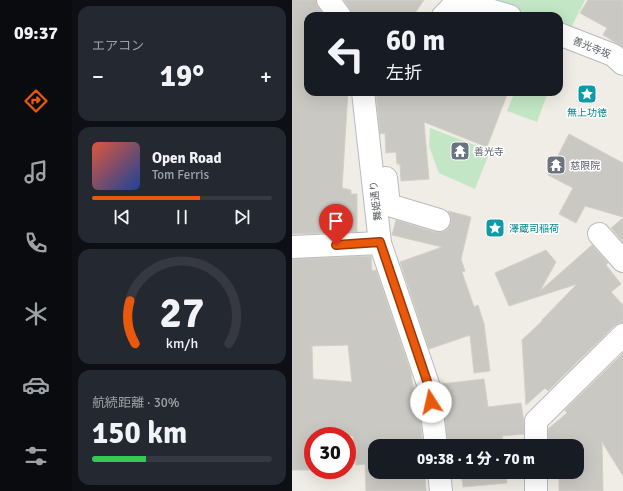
<!DOCTYPE html>
<html lang="ja">
<head>
<meta charset="utf-8">
<style>
  body { margin:0; font-family:Signika,"Noto Sans JP",sans-serif; background:#242831; color:#f1f3f6; height:100vh; display:flex; flex-direction:column; font-size:15px; white-space:nowrap }
  * { box-sizing:border-box; margin:0 }
  p { font-size:13px; color:#9ea1a6 }
  .icon { flex:none; width:22px; height:22px; fill:none; stroke:currentColor; stroke-width:2; stroke-linecap:round; stroke-linejoin:round }
  .map { position:relative; flex:1; overflow:hidden }
  .details { display:flex; flex-direction:column; gap:6px; padding:6px; background:#0d0f14; width:220px }
  .details>* { flex:none }
  .guide { position:absolute; left:12px; top:12px; width:259px; height:84px; border-radius:12px; box-shadow:0 4px 16px #0002; background:#171b24; color:#f1f3f6; overflow:hidden }
  .speed { position:absolute; left:12px; top:427px; display:flex; gap:8px; font-size:20px; font-weight:700; text-align:center }
  .speed>* { display:grid; place-content:center; width:52px; height:52px; border-radius:50%; background:#171b24; box-shadow:0 4px 16px #0002; line-height:1 }
  .speed .limit { border:6px solid #d22; background:#fff; color:#111 }
  .pin { position:absolute; display:grid; place-items:center; width:34px; height:34px; color:#fff; margin:-41px -17px; border-radius:50% 50% 50% 0; rotate:-45deg; box-shadow:0 0 4px #0007 }
  .pin .icon { rotate:45deg }
  .me { position:absolute; width:44px; margin:-22px; rotate:350deg; stroke-linejoin:round; filter:drop-shadow(0 0 3px #0008) }
  .turn { display:flex; align-items:center; gap:14px; height:84px; padding:0 16px; font-size:18px }
  .turn .icon { width:52px; height:52px; stroke-width:2.5 }
  .turn b { display:block; font-size:28px; line-height:34px }
  .big { font-size:30px; font-weight:800; line-height:1.1 }
  .details .card { flex:1; display:flex; flex-direction:column; justify-content:center; gap:6px; min-width:0; padding:0 14px; border-radius:12px; background:#242831 }
  .details .dial { align-items:center; gap:0 }
  .dial svg { height:104px; overflow:visible; fill:none; stroke:#363941; stroke-width:7; stroke-linecap:round; text-anchor:middle }
  .dial text { fill:#f1f3f6; stroke:none }
  .song { display:flex; align-items:center; gap:12px }
  .cover { width:48px; height:48px; border-radius:6px; background:linear-gradient(135deg,hsl(10 70% 55%),hsl(220 70% 35%)) }
  .played { height:4px; border-radius:2px; background:linear-gradient(90deg,#ea580c 60%,#363941 60%) }
  .keys { display:flex; justify-content:space-around; direction:ltr }
  .heat { display:flex; justify-content:space-between; align-items:center; font-size:22px; direction:ltr }
  .charge { height:6px; border-radius:3px; background:linear-gradient(90deg,#34c759 30%,#363941 0) }
  .trip { position:absolute; left:76px; top:439px; width:216px; height:40px; border-radius:12px; background:#171b24; box-shadow:0 4px 16px #0002; font-weight:800; line-height:40px; text-align:center }
  main { display:flex; flex:1; min-height:0 }
  .tabs { display:flex; flex-direction:column; width:72px; justify-content:space-around; align-items:center; background:#090b0e; color:#9ea1a6 }
  .tabs .icon { width:28px; height:28px }
  .tabs .selected { color:#ea580c }
  .tabs b { font-size:18px; color:#f1f3f6 }
  .map>svg:first-child { display:block }
  .green { fill:#c3e6c5 }
  .building { fill:#cac8c2; stroke:#d4d0c4; fill-rule:evenodd }
  .lines { fill:none; stroke-linecap:round; stroke-linejoin:round }
  .minor-casing { stroke:#b8babf; stroke-width:24 }
  .minor { stroke:#fff; stroke-width:22 }
  .route-casing { stroke:#983908; stroke-width:10 }
  .route { stroke:#ea580c; stroke-width:7 }
  .labels { text-anchor:middle; stroke-width:3; stroke-linejoin:round; paint-order:stroke }
  .street-label { font-size:10px; fill:#5d6065; stroke:#fff }
  .culture-label { font-size:10px; fill:#0d838f; stroke:#fff }
  .worship-label { font-size:10px; fill:#5b616d; stroke:#fff; text-anchor:start }
</style>
</head>
<body>
<main>
<nav class="tabs">
<b>09:37</b>
<svg class="icon selected" aria-label="directions" viewBox="0 0 24 24"><path d="M12 3l9 9-9 9-9-9zM9 14v-3h6M13 9l2 2-2 2"/></svg>
<svg class="icon" aria-label="music" viewBox="0 0 24 24"><path d="M9 18V5l10-2v13"/><circle cx="6" cy="18" r="3"/><circle cx="16" cy="16" r="3"/></svg>
<svg class="icon" aria-label="phone" viewBox="0 0 24 24"><path d="M5 4h4l2 5-3 2q2 4 5 5l2-3 5 2v4C11 20 4 13 5 4z"/></svg>
<svg class="icon" aria-label="climate" viewBox="0 0 24 24"><path d="M12 3v18M4 7l16 10M4 17L20 7"/></svg>
<svg class="icon" aria-label="car" viewBox="0 0 24 24"><path d="M5 17H2v-5l4-1 3-4h7l3 4 3 1v5h-3M9 17h6M6 11h13"/><circle cx="7" cy="17" r="2"/><circle cx="17" cy="17" r="2"/></svg>
<svg class="icon" aria-label="filters" viewBox="0 0 24 24"><path d="M4 7h16M4 17h16"/><circle cx="9" cy="7" r="2"/><circle cx="15" cy="17" r="2"/></svg>
</nav>
<section class="details">
<div class="card"><p>エアコン</p>
<div class="heat"><a>−</a><b class="big">19°</b><a>+</a></div>
</div>
<div class="card">
<div class="song"><i class="cover"></i><div><b>Open Road</b><p>Tom Ferris</p></div></div>
<div class="played"></div>
<div class="keys"><svg class="icon" aria-label="previous" viewBox="0 0 24 24"><path d="M18 5L8 12l10 7zM5 5v14"/></svg><svg class="icon" aria-label="pause" viewBox="0 0 24 24"><path d="M8 5v14M16 5v14"/></svg><svg class="icon" aria-label="next" viewBox="0 0 24 24"><path d="M6 5l10 7-10 7zM19 5v14"/></svg></div>
</div>
<div class="card dial"><svg viewBox="0 0 100 80">
<path d="M14 69A42 42 0 1 1 86 69"/>
<path d="M14 69A42 42 0 0 1 10 36" stroke="#ea580c"/>
<text x="50" y="56" font-size="32" font-weight="700">27</text>
<text x="50" y="72" font-size="11">km/h</text>
</svg></div>
<div class="card"><p>航続距離 · 30%</p><b class="big">150 km</b><div class="charge"></div></div>
</section>
<div class="map">
<svg width="331" height="491" viewBox="0 0 331 491">
  <rect width="100%" height="100%" fill="#efede5"/>
  <g class="green">
    <path d="M188 0H293L279 28 267 25V16H240Z"/>
    <path d="M223 92H256L245 122 215 111Z"/>
    <path d="M138 128 198 151 183 189 147 173 137 146Z"/>
  </g>
  <g class="building">
    <path d="M0 0H24L26 7 32 16H16V92H56L50 188 59 190V194H65V232L0 234Z"/>
    <path d="M52 0H132L121 16H60L58 9Z"/>
    <path d="M296 0H331V47L311 35 315 28 288 13Z"/>
    <path d="M85 92H216L195 147 132 122 137 179 109 181 108 164H105L104 152 94 153 93 133 88 134 84 94Z"/>
    <path d="M277 134 331 163V217L293 206 284 223 267 214 281 188 256 175Z"/>
    <path d="M156 211 179 217 169 259 173 271 170 272 182 307 186 305 192 324 198 371 182 373 178 335 137 349 108 262 150 247 100 235 104 220 143 232H150L156 229 159 223V217Z"/>
    <path d="M331 218V242L319 228Z"/>
    <path d="M300 245 316 263 314 265 329 284 319 292 331 305V323H327L322 326 256 391 253 388 234 405 230 340 250 321V320L285 284 217 306 203 273 254 250 264 262 248 291Z"/>
    <path d="M79 256 80 271 84 270 119 373 121 388 124 387 125 390 131 446H83V472H133L134 491H74L73 464 64 465 61 436H21V470H0V259ZM56 345 60 382 21 379 20 346Z"/>
    <path d="M331 353V476L310 442 311 491H267V472H285V446H261L256 441V429L275 413 273 410Z"/>
    <path d="M192 379 196 407 229 403 232 423V434L210 436 211 446H156L149 384Z"/>
    <path d="M169 472H214L215 483 171 487Z"/>
  </g>
  <g class="lines">
    <defs>
      <g id="minor">
        <path d="M36 0 48 16"/>
        <path d="M163 0 218 16"/>
        <path d="M151 16 158 9 164 1"/>
        <path d="M267 34 321 55 331 64"/>
        <path d="M71 92 88 243 137 387 144 446"/>
        <path d="M94 178 97 205 147 220"/>
        <path d="M307 234 331 261"/>
        <path d="M0 247 88 243"/>
        <path d="M244 446V421L331 335"/>
        <path d="M147 472 149 491"/>
        <path d="M244 472V491"/>
      </g>
    </defs>
    <use href="#minor" class="minor-casing"/>
    <use href="#minor" class="minor"/>
  </g>
  <g class="lines">
    <defs>
      <path id="route" d="M44 245 88 242 137 387 139 402"/>
    </defs>
    <use href="#route" class="route-casing"/>
    <use href="#route" class="route"/>
  </g>
  <defs>
    <symbol id="sight-square" viewBox="-11 -11 22 22"><rect x="-9" y="-9" width="18" height="18" rx="4" fill="#0f9aa8" stroke="#fff"/><path d="M0-6L1.8-2.2L6-1.7L2.9 1.2L3.7 5.4L0 3.3L-3.7 5.4L-2.9 1.2L-6-1.7L-1.8-2.2Z" fill="#fff"/></symbol>
    <symbol id="temple-square" viewBox="-11 -11 22 22"><rect x="-9" y="-9" width="18" height="18" rx="4" fill="#6b7280" stroke="#fff"/><path d="M0-6L5-2H3V0L6.5 2.5H4V6H1.5V3h-3V6H-4V2.5H-6.5L-3 0V-2H-5Z" fill="#fff"/></symbol>
  </defs>
  <g fill-rule="evenodd">
    <use href="#sight-square" x="284" y="83" width="22" height="22"/>
    <use href="#temple-square" x="157" y="140" width="22" height="22"/>
    <use href="#temple-square" x="253" y="154" width="22" height="22"/>
    <use href="#sight-square" x="192" y="217" width="22" height="22"/>
  </g>
  <g class="labels">
    <g class="street-label">
      <text transform="translate(300 47) rotate(22)" y="4">善光寺坂</text>
      <text transform="translate(83 201) rotate(-97)" y="4">舞姫通り</text>
    </g>
    <g class="culture-label">
      <text x="295" y="116">無上功徳</text>
      <text x="217" y="232" text-anchor="start">澤蔵司稲荷</text>
    </g>
    <g class="worship-label">
      <text x="182" y="155">善光寺</text>
      <text x="278" y="169">慈限院</text>
    </g>
  </g>
</svg>
<div class="speed"><div class="limit">30</div></div>
<div class="pin" style="left:44px;top:245px;background:#d93025"><svg class="icon" aria-label="arrive" viewBox="0 0 24 24"><path d="M6 21V4h12l-3 4 3 4H6"/></svg></div>
<svg class="me" style="left:139px;top:402px" viewBox="-20 -20 40 40"><circle r="19" fill="#fff"/><path d="M0-13L10 11 0 6-10 11z" fill="#ea580c"/></svg>
<div class="trip">09:38 · 1 分 · 70 m</div>
<div class="guide">
<div class="turn"><svg class="icon" aria-label="left" viewBox="0 0 24 24"><path d="M17 20v-9H6M10 6l-5 5 5 5"/></svg><div><b>60 m</b>左折</div></div>
</div>
</div>
</main>
</body>
</html>
